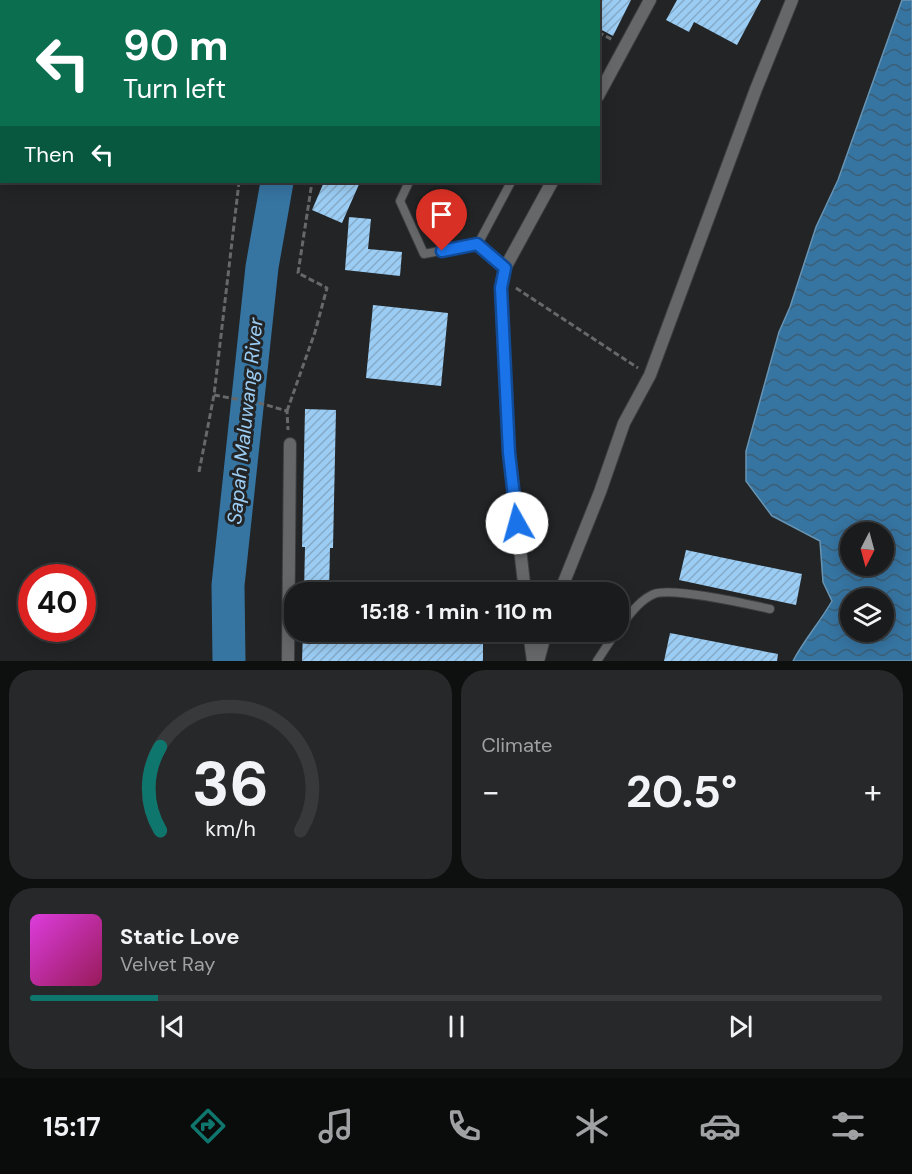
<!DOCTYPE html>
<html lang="en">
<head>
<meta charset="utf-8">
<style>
  body { margin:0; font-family:"DM Sans",sans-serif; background:#272829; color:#f1f3f6; height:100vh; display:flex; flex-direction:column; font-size:22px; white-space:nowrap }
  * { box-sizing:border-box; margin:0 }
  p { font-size:20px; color:#9fa1a3 }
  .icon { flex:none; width:33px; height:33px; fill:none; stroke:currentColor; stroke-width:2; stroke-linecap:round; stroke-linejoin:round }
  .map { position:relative; height:661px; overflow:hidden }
  .drawer { display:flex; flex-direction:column; gap:9px; padding:9px; background:#0e0f0f; flex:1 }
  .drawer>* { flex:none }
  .hud { position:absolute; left:0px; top:0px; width:600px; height:183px; box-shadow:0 3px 15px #0003,0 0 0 2px #38393b; background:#0b6e4f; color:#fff; overflow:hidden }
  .needle { width:39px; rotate:186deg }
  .fabs { position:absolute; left:840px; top:522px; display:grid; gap:12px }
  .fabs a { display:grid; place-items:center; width:54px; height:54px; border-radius:50%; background:#1a1b1c; box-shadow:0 3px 15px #0003,0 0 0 2px #38393b; font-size:30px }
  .speed { position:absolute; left:18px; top:564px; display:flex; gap:12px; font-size:30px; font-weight:700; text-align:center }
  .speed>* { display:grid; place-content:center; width:78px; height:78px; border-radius:50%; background:#1a1b1c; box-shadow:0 3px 15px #0003,0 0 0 2px #38393b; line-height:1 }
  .speed .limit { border:9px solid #d22; background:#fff; color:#111 }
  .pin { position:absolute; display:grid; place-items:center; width:51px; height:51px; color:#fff; margin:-62px -26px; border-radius:50% 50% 50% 0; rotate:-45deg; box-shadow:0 0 6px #0007 }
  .pin .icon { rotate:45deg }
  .me { position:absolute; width:66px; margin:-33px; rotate:353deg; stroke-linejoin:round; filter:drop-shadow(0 0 4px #0008) }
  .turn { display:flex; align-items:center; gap:21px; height:126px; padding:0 24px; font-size:27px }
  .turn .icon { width:78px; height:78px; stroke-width:2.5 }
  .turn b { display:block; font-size:42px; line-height:51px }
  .then { display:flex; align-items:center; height:57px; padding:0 24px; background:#0003; gap:12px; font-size:22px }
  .big { font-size:45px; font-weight:700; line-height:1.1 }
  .drawer .tile { flex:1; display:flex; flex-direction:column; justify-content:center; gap:9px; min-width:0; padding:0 21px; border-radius:24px; background:#272829 }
  .drawer .dial { align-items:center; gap:0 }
  .dial svg { height:156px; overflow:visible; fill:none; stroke:#38393b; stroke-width:7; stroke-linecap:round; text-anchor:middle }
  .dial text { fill:#f1f3f6; stroke:none }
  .song { display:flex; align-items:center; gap:18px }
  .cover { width:72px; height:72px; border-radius:9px; background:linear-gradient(135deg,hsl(300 70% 55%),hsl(330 70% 35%)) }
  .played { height:6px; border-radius:3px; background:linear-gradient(90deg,#0f766e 15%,#38393b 15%) }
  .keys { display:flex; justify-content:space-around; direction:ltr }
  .heat { display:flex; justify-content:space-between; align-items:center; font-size:33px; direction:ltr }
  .drawer .tiles { flex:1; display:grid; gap:9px; grid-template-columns:1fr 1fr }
  .tile:last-child { grid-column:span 2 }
  .trip { position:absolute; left:284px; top:582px; width:345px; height:60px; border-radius:24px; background:#1a1b1c; box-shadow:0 3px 15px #0003,0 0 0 2px #38393b; font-weight:700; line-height:60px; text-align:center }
  .dock { display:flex; height:96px; justify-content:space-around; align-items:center; background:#0a0b0b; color:#9fa1a3 }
  .dock .icon { width:42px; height:42px }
  .dock .on { color:#0f766e }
  .dock b { font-size:27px; color:#f1f3f6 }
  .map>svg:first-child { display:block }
  .water { fill:url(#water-waves); stroke:#6894b3; stroke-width:1.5; fill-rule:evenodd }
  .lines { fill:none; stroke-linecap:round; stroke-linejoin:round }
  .river { stroke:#3674a1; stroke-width:33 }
  .building { fill:url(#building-hatch) }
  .service-casing { stroke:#3c3e40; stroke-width:10 }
  .pedestrian-casing { stroke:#3c3e40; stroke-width:14 }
  .minor-casing { stroke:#3c3e40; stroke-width:14 }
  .tertiary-casing { stroke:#3c3e40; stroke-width:14 }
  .path { stroke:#66686a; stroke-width:3; stroke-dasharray:6 3; stroke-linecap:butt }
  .service { stroke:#666768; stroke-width:8 }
  .pedestrian { stroke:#666768; stroke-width:12 }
  .minor { stroke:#666768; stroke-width:12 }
  .tertiary { stroke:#666768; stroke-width:12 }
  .route-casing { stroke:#114b97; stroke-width:15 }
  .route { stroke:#1a73e8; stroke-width:10 }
  .labels { text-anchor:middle; stroke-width:6; stroke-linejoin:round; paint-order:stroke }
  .water-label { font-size:20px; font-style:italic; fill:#9ccdf4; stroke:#222426 }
</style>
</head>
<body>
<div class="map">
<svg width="912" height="661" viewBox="0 0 912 661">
  <defs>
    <pattern id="water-waves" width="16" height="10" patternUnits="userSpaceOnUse" patternTransform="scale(1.5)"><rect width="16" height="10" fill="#3674a1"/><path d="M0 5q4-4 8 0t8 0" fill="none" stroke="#3b5e77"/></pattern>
    <pattern id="building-hatch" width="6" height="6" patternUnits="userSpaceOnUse" patternTransform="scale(1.5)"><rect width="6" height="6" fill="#9bcdf4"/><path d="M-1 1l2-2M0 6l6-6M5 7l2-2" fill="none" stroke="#85aac8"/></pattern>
  </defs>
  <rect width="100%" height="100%" fill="#222426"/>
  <g class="water">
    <path d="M90 0H445L90 2Z"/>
    <path d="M902 0H912V661H793C804 640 820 622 832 601L823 582 820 541 772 516 746 481V451L779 332 790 307 816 227 838 180ZM850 532H884V566H850ZM850 598H884V632H850Z"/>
  </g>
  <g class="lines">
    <path class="river" d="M229 661 228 585 262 267 277 182"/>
  </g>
  <g class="building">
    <path d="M598 0H631L613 36 598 28Z"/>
    <path d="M677 0H761L737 45 694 22 689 32 666 20Z"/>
    <path d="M324 182H360L342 223 312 210Z"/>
    <path d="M349 217 371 219 368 249 402 252 400 276 345 270Z"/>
    <path d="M373 305 448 313 441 386 366 378Z"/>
    <path d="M305 409 336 410 333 548H330L329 592H304L305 547H302Z"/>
    <path d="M686 550 802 574 796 605 679 580Z"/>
    <path d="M303 632H328V641H483V661H302Z"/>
    <path d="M670 633 778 654 777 661H664Z"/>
  </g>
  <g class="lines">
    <defs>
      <g id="service">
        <path d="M409 182 400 201 424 254 478 244"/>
        <path d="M478 244 511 182"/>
        <path d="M478 244 505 268"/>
        <path d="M618 629C628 617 639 600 654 594 673 587 747 604 770 609"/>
        <path d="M597 661 616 632"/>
      </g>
      <g id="pedestrian">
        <path d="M560 592 600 492 624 423 650 375 756 89 792 0"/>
        <path d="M538 661 546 632"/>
      </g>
      <path id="minor" d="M288 661 290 444"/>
      <g id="tertiary">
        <path d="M598 96 650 0"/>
        <path d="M525 592 509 453 501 288 505 268 552 182"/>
        <path d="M529 632 533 661"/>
      </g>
    </defs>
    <use href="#service" class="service-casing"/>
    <use href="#pedestrian" class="pedestrian-casing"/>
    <use href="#minor" class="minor-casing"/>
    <use href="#tertiary" class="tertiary-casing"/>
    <g class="path">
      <path d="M462 0 463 2"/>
      <path d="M528 0 533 2"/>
      <path d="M281 2 282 0"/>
      <path d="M467 2 471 0"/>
      <path d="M598 32 613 40"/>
      <path d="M516 288 638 368"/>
      <path d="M214 395 263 404 287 411 288 430"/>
      <path d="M287 411 315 332 327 288 298 273 312 182"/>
      <path d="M199 472 214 395 239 182"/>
    </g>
    <use href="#service" class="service"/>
    <use href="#pedestrian" class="pedestrian"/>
    <use href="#minor" class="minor"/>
    <use href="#tertiary" class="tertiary"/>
  </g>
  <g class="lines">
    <defs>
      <path id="route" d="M442 251 477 244 505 268 501 288 509 453 517 523"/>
    </defs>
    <use href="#route" class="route-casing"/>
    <use href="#route" class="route"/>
  </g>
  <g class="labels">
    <g class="water-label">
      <text transform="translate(245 421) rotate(-84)" y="7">Sapah Maluwang River</text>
    </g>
  </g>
</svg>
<div class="fabs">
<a><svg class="needle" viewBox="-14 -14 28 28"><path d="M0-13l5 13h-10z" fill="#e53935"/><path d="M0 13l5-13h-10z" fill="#9fa1a3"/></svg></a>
<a><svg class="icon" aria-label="layers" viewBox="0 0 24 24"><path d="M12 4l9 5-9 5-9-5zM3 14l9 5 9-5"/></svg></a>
</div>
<div class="speed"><div class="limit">40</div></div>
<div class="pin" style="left:442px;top:251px;background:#d93025"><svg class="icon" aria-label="arrive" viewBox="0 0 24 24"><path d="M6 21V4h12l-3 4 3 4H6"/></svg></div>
<svg class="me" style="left:517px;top:523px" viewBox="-20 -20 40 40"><circle r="19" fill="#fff"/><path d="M0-13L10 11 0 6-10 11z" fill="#1a73e8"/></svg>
<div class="trip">15:18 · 1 min · 110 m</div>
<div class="hud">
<div class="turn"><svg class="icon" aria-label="left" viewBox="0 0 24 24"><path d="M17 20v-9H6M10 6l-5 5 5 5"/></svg><div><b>90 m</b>Turn left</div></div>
<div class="then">Then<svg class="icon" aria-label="left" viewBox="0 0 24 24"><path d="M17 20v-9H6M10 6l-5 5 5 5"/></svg></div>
</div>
</div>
<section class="drawer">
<div class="tiles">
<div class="tile dial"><svg viewBox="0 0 100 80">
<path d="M14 69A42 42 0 1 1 86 69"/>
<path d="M14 69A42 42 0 0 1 14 26" stroke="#0f766e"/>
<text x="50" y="56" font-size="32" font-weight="700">36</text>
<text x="50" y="72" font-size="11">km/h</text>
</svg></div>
<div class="tile"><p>Climate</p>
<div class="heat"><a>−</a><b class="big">20.5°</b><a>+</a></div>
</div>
<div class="tile">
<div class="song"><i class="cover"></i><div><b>Static Love</b><p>Velvet Ray</p></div></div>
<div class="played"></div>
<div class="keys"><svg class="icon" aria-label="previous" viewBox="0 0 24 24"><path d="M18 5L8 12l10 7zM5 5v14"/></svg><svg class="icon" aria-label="pause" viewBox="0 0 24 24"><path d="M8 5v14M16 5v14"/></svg><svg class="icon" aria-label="next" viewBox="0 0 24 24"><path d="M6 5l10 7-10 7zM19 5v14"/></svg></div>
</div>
</div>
</section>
<nav class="dock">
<b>15:17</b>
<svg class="icon on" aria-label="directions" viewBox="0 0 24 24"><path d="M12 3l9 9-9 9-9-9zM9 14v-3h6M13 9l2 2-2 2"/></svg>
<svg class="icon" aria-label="music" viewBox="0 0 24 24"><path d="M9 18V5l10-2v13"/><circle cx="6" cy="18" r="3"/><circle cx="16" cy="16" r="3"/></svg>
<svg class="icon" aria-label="phone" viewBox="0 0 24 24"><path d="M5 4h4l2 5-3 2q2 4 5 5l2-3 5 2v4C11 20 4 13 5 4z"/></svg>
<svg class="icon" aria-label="climate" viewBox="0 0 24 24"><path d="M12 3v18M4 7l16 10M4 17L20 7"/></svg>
<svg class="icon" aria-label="car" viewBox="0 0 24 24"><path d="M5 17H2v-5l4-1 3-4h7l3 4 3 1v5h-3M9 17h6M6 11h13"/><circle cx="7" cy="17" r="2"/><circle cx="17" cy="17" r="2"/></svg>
<svg class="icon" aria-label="filters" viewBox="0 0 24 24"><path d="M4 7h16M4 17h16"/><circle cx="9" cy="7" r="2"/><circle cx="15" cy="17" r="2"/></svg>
</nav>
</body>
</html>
